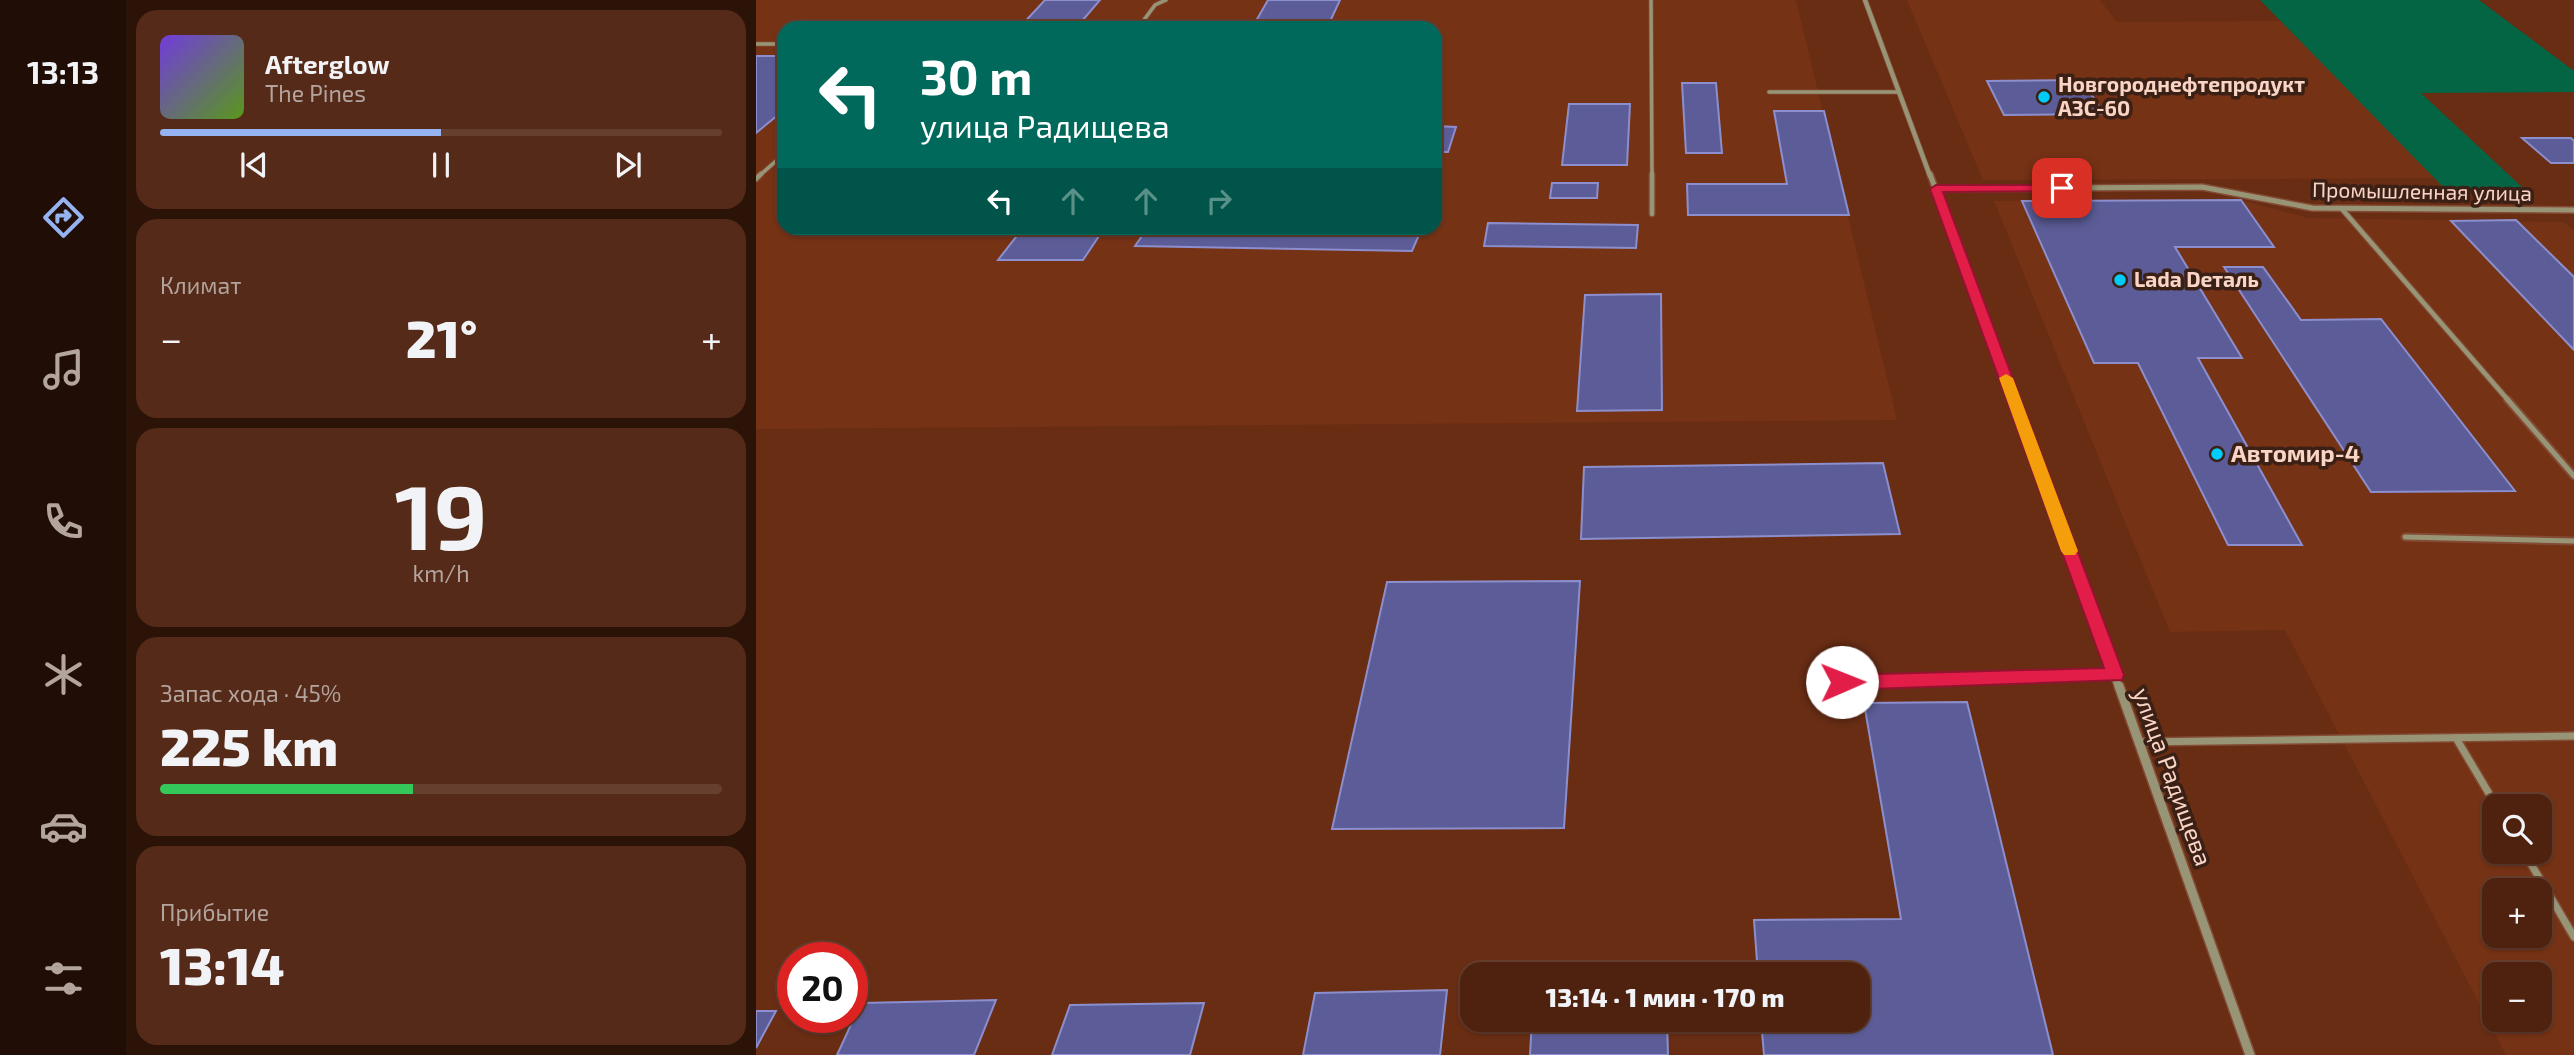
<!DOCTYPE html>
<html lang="ru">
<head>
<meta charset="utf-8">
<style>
  body { margin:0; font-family:"Exo 2",sans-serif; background:#552a18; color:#f1f3f6; height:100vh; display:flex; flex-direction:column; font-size:26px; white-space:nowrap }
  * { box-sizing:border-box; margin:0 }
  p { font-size:23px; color:#b3a49e }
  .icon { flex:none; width:38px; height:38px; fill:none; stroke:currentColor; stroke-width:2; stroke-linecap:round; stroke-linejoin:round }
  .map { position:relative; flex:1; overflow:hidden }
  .panel { display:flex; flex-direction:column; gap:10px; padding:10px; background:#2b1308; width:630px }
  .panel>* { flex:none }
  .guide { position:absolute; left:21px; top:21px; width:665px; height:214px; border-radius:21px; box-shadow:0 2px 5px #0004,0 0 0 2px #663f2f; background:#00695c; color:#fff; overflow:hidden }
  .controls { position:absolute; left:1726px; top:794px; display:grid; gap:14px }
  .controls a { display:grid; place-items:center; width:70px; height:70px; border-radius:14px; background:#4f220f; box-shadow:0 2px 5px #0004,0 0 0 2px #663f2f; font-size:35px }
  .speed { position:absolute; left:21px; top:942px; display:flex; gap:14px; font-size:35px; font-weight:700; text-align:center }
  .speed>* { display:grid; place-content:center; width:91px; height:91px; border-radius:50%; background:#4f220f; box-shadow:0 2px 5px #0004,0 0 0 2px #663f2f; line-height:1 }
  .speed .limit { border:10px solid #d22; background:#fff; color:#111 }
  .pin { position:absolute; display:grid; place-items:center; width:60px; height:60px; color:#fff; margin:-30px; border-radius:14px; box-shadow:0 4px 10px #0006 }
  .me { position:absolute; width:77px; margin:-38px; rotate:89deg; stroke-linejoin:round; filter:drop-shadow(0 0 5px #0008) }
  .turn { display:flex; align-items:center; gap:24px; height:147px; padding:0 28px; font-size:32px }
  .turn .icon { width:91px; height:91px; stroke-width:2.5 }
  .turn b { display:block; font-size:49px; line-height:60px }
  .lanes { display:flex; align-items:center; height:66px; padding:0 28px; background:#0003; justify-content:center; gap:35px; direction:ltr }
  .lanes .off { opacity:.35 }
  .big { font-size:52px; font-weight:800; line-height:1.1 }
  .panel .card { flex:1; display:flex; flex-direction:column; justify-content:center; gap:10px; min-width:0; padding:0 24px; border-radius:21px; background:#552a18 }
  .panel .dial { align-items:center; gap:0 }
  .dial b { font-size:91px; line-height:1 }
  .song { display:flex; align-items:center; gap:21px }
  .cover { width:84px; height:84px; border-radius:10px; background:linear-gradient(135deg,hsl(260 70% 55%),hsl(90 70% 35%)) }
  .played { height:7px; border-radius:4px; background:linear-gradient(90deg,#95b2f1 50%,#663f2f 50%) }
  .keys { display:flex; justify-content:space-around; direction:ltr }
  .heat { display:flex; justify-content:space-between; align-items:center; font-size:38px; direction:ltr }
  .charge { height:10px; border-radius:5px; background:linear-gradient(90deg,#34c759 45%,#663f2f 0) }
  .trip { position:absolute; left:704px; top:962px; width:410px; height:70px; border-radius:21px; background:#4f220f; box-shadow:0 2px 5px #0004,0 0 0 2px #663f2f; font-weight:800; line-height:70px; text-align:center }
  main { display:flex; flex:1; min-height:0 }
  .tabs { display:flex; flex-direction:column; width:126px; justify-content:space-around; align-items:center; background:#200e06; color:#b3a49e }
  .tabs .icon { width:49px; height:49px }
  .tabs .selected { color:#95b2f1 }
  .tabs b { font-size:32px; color:#f1f3f6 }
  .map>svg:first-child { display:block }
  .built { fill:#753215; fill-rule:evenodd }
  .green { fill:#036544 }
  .building { fill:#5c5d98; stroke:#8c8ecd; stroke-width:2 }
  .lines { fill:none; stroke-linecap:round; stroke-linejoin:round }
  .lane-far3-casing { stroke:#834b34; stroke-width:5 }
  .lane-far2-casing { stroke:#834b34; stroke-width:7 }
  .lane-far1-casing { stroke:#834b34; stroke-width:9 }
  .lane-casing { stroke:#834b34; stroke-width:10 }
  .street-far3-casing { stroke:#834b34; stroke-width:6 }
  .street-far2-casing { stroke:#834b34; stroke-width:8 }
  .street-far1-casing { stroke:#834b34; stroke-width:10 }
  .street-casing { stroke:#834b34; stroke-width:12 }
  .lane-far3 { stroke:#989577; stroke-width:3.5 }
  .lane-far2 { stroke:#989577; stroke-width:4.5 }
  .lane-far1 { stroke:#989577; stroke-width:5 }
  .lane { stroke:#989577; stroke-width:7 }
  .street-far3 { stroke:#989577; stroke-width:4.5 }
  .street-far2 { stroke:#989577; stroke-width:5 }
  .street-far1 { stroke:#989577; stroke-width:7 }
  .street { stroke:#989577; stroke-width:9 }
  .route { fill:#e11d48; stroke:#92132f; stroke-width:2 }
  .slow { fill:#f59e0b }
  .poi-dot { fill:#01cbf9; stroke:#3b2015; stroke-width:2.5 }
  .labels { text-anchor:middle; stroke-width:7; stroke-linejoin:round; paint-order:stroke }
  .far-poi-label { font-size:21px; font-weight:bold; fill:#fad5c6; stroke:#3b2015; text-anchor:start }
  .far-street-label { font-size:21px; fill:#fad5c6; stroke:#3b2015 }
  .poi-label { font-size:24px; font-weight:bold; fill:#fad5c6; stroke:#3b2015; text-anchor:start }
  .street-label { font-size:24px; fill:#fad5c6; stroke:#3b2015 }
</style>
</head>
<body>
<main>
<nav class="tabs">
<b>13:13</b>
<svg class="icon selected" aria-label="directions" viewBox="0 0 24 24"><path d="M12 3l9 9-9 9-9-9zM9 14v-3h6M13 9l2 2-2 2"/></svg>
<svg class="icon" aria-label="music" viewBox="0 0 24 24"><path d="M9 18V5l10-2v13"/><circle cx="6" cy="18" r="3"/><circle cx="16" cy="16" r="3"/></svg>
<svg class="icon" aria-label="phone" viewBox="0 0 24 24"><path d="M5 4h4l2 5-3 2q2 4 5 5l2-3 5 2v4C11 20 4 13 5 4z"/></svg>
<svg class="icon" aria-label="climate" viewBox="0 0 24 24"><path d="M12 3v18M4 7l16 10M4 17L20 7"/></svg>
<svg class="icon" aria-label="car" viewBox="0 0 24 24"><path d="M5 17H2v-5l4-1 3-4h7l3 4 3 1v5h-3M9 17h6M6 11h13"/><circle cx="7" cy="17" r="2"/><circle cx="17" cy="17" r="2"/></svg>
<svg class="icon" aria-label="filters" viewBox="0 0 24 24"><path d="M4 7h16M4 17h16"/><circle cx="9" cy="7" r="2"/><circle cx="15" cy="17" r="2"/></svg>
</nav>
<section class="panel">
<div class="card">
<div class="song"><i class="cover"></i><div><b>Afterglow</b><p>The Pines</p></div></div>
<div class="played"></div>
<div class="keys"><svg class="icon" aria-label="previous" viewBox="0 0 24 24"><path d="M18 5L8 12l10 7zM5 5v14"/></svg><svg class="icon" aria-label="pause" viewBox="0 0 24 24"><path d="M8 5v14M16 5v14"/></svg><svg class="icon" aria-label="next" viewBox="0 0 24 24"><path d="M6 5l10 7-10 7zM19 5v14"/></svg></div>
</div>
<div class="card"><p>Климат</p>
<div class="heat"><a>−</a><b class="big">21°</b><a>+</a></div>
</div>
<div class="card dial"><b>19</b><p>km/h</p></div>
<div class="card"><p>Запас хода · 45%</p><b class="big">225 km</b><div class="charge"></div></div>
<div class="card"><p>Прибытие</p><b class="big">13:14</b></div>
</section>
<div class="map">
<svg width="1818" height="1055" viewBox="0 0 1818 1055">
  <rect width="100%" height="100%" fill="#692d14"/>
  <g class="built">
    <path d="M0 0H1040L1141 420 0 429ZM28 28H679V228H28Z"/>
    <path d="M1151 0H1344L1361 22 1524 21 1679 178 1227 180Z"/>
    <path d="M1485 200 1552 218 1808 222 1818 231V1055H1750L1529 630 1414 632 1238 201ZM1738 807H1783V852H1738ZM1738 891H1783V936H1738ZM1738 975H1783V1020H1738Z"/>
  </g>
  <path class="green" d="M1504 0H1723L1818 71V92L1665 93 1768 189 1690 190Z"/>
  <g class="building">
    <path d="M289 0H344L320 28H263Z"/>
    <path d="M512 0H584L571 28H496Z"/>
    <path d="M0 56H28V110L0 133Z"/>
    <path d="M1326 80 1348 114 1248 115 1231 81Z"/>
    <path d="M926 83H960L966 153H930Z"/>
    <path d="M813 104H874L871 165H806Z"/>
    <path d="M1018 111H1068L1093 215H932L931 184H1031Z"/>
    <path d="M679 126 700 127 692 152H679Z"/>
    <path d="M1766 138H1815L1818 141V163H1795Z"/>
    <path d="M796 183H842L841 198H794Z"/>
    <path d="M1485 200 1518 247H1419L1486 358H1442L1546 545H1472L1382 363H1338L1266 201Z"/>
    <path d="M1760 220 1818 277V350L1695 221Z"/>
    <path d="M732 223 882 225 880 248 728 246Z"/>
    <path d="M267 228H666L656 251 379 246 386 236H343L327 260H242Z"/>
    <path d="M1468 267H1507L1545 320 1625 319 1759 491 1615 492Z"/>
    <path d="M905 294 906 410 821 411 829 295Z"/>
    <path d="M1127 463 1144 534 825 539 828 467Z"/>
    <path d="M824 581 808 828 576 829 631 582Z"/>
    <path d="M1211 702 1297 1055H1008L1005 1020H1101V975H1002L998 920 1145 919 1108 703Z"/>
    <path d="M691 990 684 1055H547L559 993Z"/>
    <path d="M240 1000 218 1055H81L105 1003Z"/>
    <path d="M448 1003 434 1055H296L314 1005Z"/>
    <path d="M0 1011H20L0 1048Z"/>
    <path d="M776 1020H911L912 1055H774Z"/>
  </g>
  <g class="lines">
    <defs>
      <g id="lane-far3">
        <path d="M895 0 896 176"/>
        <path d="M382 28 399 5 410 0"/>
        <path d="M0 44H28"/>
        <path d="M1013 92H1143"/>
        <path d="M3 176 28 154"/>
      </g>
      <g id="lane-far2">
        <path d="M896 174V214"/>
        <path d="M0 179 5 174"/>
        <path d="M1586 209 1752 400"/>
      </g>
      <g id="lane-far1">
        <path d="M1751 399 1818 476"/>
        <path d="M1649 537 1818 541"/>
        <path d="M1086 683 1359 675"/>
      </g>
      <g id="lane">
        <path d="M1700 738 1741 807"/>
        <path d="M1383 742 1818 736"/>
        <path d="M1768 852 1818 937"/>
      </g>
      <path id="street-far3" d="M1109 0 1174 176"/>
      <g id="street-far2">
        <path d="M1174 174 1257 400"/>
        <path d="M1180 189 1446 187 1556 208 1818 210"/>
      </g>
      <path id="street-far1" d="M1257 399 1363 688"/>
      <path id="street" d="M1363 686 1494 1055"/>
    </defs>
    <use href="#lane-far3" class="lane-far3-casing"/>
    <use href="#lane-far2" class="lane-far2-casing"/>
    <use href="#lane-far1" class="lane-far1-casing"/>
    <use href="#lane" class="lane-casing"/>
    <use href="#street-far3" class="street-far3-casing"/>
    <use href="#street-far2" class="street-far2-casing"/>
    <use href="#street-far1" class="street-far1-casing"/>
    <use href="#street" class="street-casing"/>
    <use href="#lane-far3" class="lane-far3"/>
    <use href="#lane-far2" class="lane-far2"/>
    <use href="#lane-far1" class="lane-far1"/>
    <use href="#lane" class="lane"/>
    <use href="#street-far3" class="street-far3"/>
    <use href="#street-far2" class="street-far2"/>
    <use href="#street-far1" class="street-far1"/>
    <use href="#street" class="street"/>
  </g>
  <path class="route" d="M1180 185H1306L1312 188 1306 191 1187 192 1368 675 1366 680 1086 690 1079 688 1077 682 1079 677 1086 675 1348 668 1174 189Z"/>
  <path class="slow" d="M1250 374 1257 378 1322 551 1319 555H1308L1305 551 1243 378Z"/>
  <g class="poi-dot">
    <circle cx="1288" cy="97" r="7"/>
    <circle cx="1364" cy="280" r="7"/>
    <circle cx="1461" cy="454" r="7"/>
  </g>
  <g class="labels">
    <g class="far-poi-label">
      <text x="1302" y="92">Новгороднефтепродукт<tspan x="1302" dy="24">АЗС-60</tspan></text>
      <text x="1378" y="287">Lada Dеталь</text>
    </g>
    <g class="far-street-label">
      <text transform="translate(1666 192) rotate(1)" y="7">Промышленная улица</text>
    </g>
    <g class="poi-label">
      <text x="1475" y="462">Автомир-4</text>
    </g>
    <g class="street-label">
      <text transform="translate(1416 777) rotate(70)" y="8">улица Радищева</text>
    </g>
  </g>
</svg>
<div class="controls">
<a><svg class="icon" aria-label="search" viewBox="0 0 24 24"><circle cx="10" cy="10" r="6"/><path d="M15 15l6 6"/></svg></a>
<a>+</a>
<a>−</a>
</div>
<div class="speed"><div class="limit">20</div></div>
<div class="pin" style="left:1306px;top:188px;background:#d93025"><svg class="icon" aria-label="arrive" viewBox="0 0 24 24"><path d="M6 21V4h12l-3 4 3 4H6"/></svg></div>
<svg class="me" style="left:1086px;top:682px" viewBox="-20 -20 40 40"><circle r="19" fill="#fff"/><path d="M0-13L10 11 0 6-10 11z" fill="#e11d48"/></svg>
<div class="trip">13:14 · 1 мин · 170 m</div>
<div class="guide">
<div class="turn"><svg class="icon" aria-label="left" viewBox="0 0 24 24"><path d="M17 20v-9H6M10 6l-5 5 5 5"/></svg><div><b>30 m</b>улица Радищева</div></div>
<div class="lanes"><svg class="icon" aria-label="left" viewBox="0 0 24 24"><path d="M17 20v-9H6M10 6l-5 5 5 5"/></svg><svg class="icon off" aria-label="ahead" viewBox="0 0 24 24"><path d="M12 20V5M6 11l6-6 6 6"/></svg><svg class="icon off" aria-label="ahead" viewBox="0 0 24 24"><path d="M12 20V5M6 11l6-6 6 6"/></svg><svg class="icon off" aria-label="right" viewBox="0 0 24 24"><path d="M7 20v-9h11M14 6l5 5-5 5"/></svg></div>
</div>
</div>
</main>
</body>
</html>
